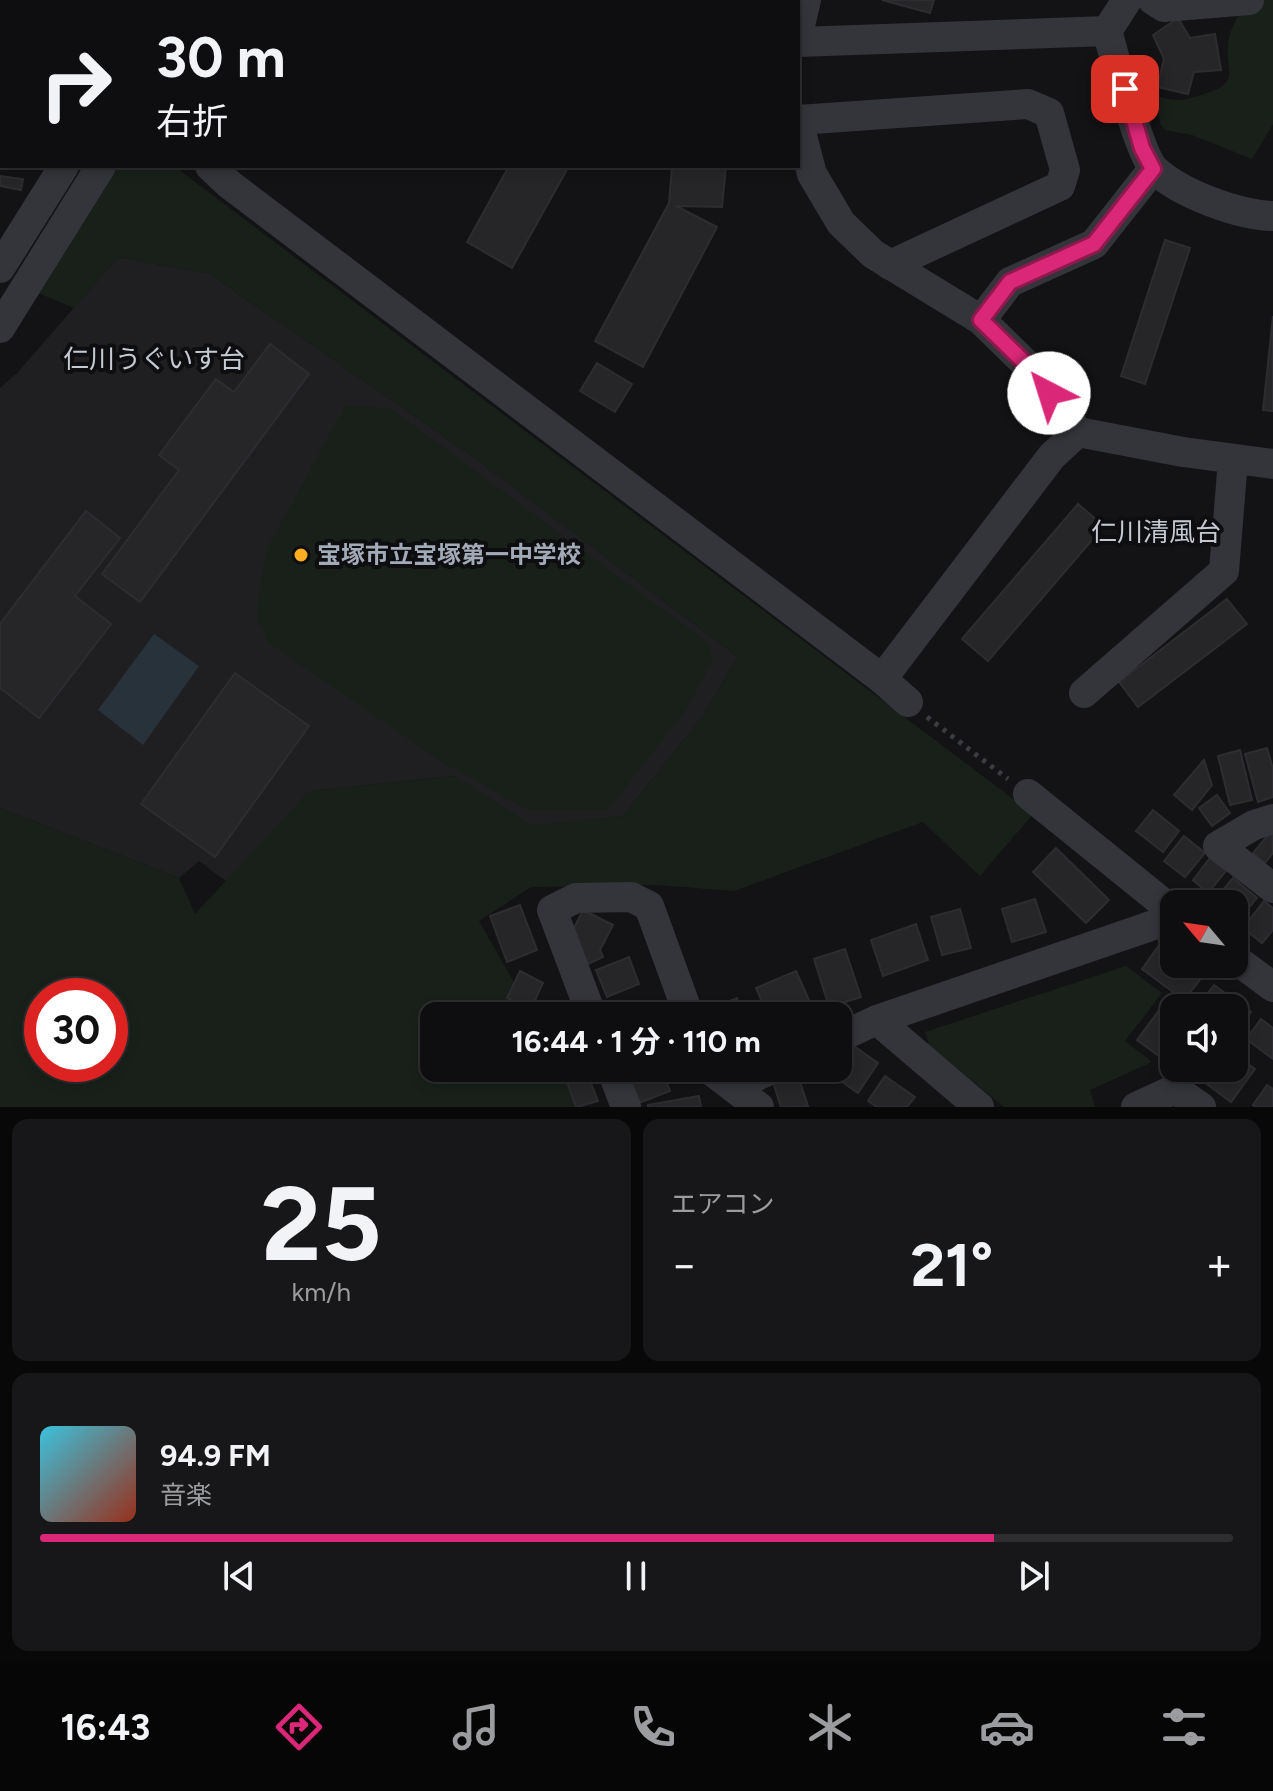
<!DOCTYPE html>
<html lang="ja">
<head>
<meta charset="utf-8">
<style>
  body { margin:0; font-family:Figtree,"Noto Sans JP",sans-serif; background:#171719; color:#f1f3f6; height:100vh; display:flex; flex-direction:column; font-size:30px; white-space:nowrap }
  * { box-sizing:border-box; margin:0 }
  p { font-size:26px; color:#9b9c9f }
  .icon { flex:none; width:44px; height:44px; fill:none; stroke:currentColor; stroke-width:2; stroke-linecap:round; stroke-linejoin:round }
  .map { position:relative; height:1107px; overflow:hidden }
  .panel { display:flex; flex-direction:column; gap:12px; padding:12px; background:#080809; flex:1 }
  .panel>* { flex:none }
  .banner { position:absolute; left:0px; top:0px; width:800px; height:168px; box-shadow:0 4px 12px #0003,0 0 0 2px #2e2e30; background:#0e0e10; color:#f1f3f6; overflow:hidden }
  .needle { width:52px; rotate:299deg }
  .buttons { position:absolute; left:1160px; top:890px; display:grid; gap:16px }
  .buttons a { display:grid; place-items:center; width:88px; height:88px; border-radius:16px; background:#0e0e10; box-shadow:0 4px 12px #0003,0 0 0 2px #2e2e30; font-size:40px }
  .speed { position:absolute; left:24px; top:978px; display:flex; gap:16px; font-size:40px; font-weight:700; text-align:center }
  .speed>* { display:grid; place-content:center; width:104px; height:104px; border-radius:50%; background:#0e0e10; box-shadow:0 4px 12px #0003,0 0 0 2px #2e2e30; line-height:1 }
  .speed .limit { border:12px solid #d22; background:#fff; color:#111 }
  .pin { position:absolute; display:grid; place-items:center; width:68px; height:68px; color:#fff; margin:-34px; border-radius:16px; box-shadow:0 4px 12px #0006 }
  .me { position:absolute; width:88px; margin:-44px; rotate:320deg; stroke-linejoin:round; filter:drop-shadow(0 0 6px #0008) }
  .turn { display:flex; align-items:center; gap:28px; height:168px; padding:0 24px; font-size:36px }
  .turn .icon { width:104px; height:104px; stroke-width:2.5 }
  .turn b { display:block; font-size:56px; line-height:68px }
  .big { font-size:60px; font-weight:700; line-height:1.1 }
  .panel .card { flex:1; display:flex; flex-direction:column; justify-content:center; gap:12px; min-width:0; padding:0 28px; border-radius:16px; background:#171719 }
  .panel .dial { align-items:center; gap:0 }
  .dial b { font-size:104px; line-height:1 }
  .song { display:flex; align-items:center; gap:24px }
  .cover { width:96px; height:96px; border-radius:12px; background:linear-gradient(135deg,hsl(190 70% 55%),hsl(10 70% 35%)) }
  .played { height:8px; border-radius:4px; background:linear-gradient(90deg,#db2777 80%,#2e2e30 80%) }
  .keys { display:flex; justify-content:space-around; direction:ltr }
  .heat { display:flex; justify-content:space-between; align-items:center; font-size:44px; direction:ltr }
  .panel .tiles { flex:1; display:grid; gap:12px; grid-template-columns:1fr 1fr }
  .card:last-child { grid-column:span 2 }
  .trip { position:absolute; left:420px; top:1002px; width:432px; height:80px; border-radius:16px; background:#0e0e10; box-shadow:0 4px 12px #0003,0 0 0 2px #2e2e30; font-weight:700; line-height:80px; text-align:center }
  .menu { display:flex; height:128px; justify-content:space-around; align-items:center; background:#060606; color:#9b9c9f }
  .menu .icon { width:56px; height:56px }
  .menu .current { color:#db2777 }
  .menu b { font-size:36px; color:#f1f3f6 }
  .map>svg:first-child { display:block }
  .built { fill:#1f1f22 }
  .green { fill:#19201a; fill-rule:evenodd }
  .water { fill:#28323a }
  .building { fill:#262629; stroke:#2d2d31; stroke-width:2 }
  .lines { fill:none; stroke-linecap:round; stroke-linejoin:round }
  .path { stroke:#393c41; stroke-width:5; stroke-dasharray:4 6; stroke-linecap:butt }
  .street { stroke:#34353a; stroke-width:30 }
  .route-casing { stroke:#8e194d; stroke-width:20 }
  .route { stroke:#db2777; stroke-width:14 }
  .poi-dot { fill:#ffae21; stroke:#0e0e10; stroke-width:3 }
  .labels { text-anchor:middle; stroke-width:8; stroke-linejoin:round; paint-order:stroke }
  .poi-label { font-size:24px; font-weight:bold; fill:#a3aab7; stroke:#0e0e10; text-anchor:start }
  .neighbourhood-label { font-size:26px; fill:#c4c9d2; stroke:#0e0e10 }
</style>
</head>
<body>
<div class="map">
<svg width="1273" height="1107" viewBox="0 0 1273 1107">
  <rect width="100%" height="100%" fill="#131315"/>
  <path class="built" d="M118 257 210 274 468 453 738 657 701 719 623 816 532 826 454 776 310 791 227 882 199 861 179 878 0 808V388L18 372Z"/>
  <g class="green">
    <path d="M1249 0H1273V124L1252 159 1192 135 1165 130 1160 123 1156 96C1180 102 1181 101 1205 94 1242 81 1225 73 1228 45 1229 30 1240 11 1249 0Z"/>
    <path d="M115 166H174L1033 814 980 876 923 822 734 891 657 885 531 887 479 921 533 1016H434V1068H563L585 1107H0V808L179 878 195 914 309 791 455 776 532 825 623 816 701 719 738 657 468 453 210 274 118 257 74 308 36 292ZM42 996H110V1064H42Z"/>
    <path d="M345 406 390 408 710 644 712 663 685 711 608 810H528L443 763 269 643 257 618 259 592 267 549Z"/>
    <path d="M1126 966 1162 993 1125 1041 1152 1062 1090 1090 1095 1107H1004L929 1045 925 1032Z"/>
  </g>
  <path class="water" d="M154 634 199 666 143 745 98 710Z"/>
  <g class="building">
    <path d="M882 0H934L930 13Z"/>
    <path d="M1178 18 1190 38 1215 34 1221 70 1194 72 1188 94 1157 87 1164 59 1153 35Z"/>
    <path d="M509 166H569L512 268 467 242Z"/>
    <path d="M672 166H726L722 207 676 206 717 227 643 367 595 341 669 203Z"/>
    <path d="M0 176 23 179 21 190 0 186Z"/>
    <path d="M1165 240 1190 248 1145 384 1121 376Z"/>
    <path d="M1273 316V411L1263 410Z"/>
    <path d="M270 344 309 374 140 602 102 574 179 470 159 455 216 379 234 392Z"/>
    <path d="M597 363 632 384 615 412 580 391Z"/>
    <path d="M1078 504 1104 526 988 661 962 639Z"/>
    <path d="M86 511 120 538 75 596 111 624 39 718 0 688V624Z"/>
    <path d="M1227 599 1247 624 1138 707 1119 682Z"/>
    <path d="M235 673 309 726 215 857 141 804Z"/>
    <path d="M1267 748 1273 769V797L1258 802 1245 754Z"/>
    <path d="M1240 750 1252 800 1230 805 1218 756Z"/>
    <path d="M1204 760 1212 785 1192 810 1174 795Z"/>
    <path d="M1217 795 1230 813 1212 826 1199 808Z"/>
    <path d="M1153 810 1179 831 1163 852 1136 831Z"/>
    <path d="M1272 830 1273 853 1265 863 1253 853Z"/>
    <path d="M1184 836 1205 853 1185 877 1164 861Z"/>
    <path d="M1056 848 1109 900 1086 923 1033 872Z"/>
    <path d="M1210 858 1226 871 1208 893 1193 880Z"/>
    <path d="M1233 878 1257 898 1238 921 1234 918V904L1213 902Z"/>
    <path d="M1035 899 1046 932 1012 942 1002 909Z"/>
    <path d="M1264 901 1273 908V930L1262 943 1243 928Z"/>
    <path d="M520 905 537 950 507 962 490 916Z"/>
    <path d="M960 909 971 948 942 955 931 917Z"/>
    <path d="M583 910 613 925 600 950 603 957 586 965 571 934Z"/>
    <path d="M916 924 928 960 883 976 871 940Z"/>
    <path d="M1160 944 1174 954V964H1187L1203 976 1184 1000 1142 969Z"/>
    <path d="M845 949 861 997 829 1007 814 959Z"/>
    <path d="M629 957 639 984 607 997 596 970Z"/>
    <path d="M520 971 543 983 531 1009 507 998Z"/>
    <path d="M796 971 814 1011 802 1016H768L756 988Z"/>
    <path d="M1214 985 1251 1012 1237 1033 1234 1031V1008H1203L1199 1005Z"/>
    <path d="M737 998 744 1016H707L705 1011Z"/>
    <path d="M646 1005 650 1016H617Z"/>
    <path d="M1160 1009 1174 1019V1067L1137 1040Z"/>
    <path d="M1261 1019 1273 1028V1059L1246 1039Z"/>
    <path d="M848 1042 878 1063 858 1093 828 1072 831 1068H838V1057Z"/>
    <path d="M1234 1054 1255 1069 1231 1102 1200 1079 1208 1068H1234Z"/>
    <path d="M562 1068H585L598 1101 576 1107Z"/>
    <path d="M626 1068H661L670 1091 639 1103Z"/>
    <path d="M797 1073 808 1106 781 1107 773 1082Z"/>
    <path d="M885 1076 915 1097 907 1107H877L868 1101Z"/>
    <path d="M1267 1085 1273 1089V1107H1255L1253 1105Z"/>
    <path d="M699 1096 701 1107H648V1105Z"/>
  </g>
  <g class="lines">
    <path class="path" d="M927 717 1008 779"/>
    <g class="street">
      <path d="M19 0 21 2"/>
      <path d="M141 0 144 2"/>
      <path d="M1153 0 1164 7 1249 0"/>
      <path d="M229 2V0"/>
      <path d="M0 14 2 15"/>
      <path d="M1107 31 1127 0"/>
      <path d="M798 34 806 0"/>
      <path d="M798 42 1107 31C1115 57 1139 155 1155 170 1181 194 1238 215 1273 216"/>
      <path d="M798 120 1028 104 1049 113 1065 170 1060 186 890 265"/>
      <path d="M798 121 812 174 841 223 873 254 981 320 1035 373 1078 432 1183 452 1273 464"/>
      <path d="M210 166 229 184 882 679 908 702"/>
      <path d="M0 268 64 166"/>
      <path d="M981 320 1010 282 1094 244 1153 169"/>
      <path d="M0 328 101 166"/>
      <path d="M882 679 1052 456 1078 432"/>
      <path d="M1084 693 1224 571 1233 460"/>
      <path d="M1028 794 1174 912"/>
      <path d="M1273 819 1254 825 1218 846 1273 888"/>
      <path d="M1234 958 1273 987"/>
      <path d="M592 1016 552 910 576 898 631 897 649 906 689 1016"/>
      <path d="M877 1020 979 1107"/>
      <path d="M838 1038 877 1020 1174 918"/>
      <path d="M611 1068 626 1107"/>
      <path d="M708 1068 759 1107"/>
      <path d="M733 1087 774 1068"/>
      <path d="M1136 1107 1175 1089 1201 1107"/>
    </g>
  </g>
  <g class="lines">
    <defs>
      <path id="route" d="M1049 393 1035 373 981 320 1010 282 1094 244 1153 169 1142 148 1125 89"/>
    </defs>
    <use href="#route" class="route-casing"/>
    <use href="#route" class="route"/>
  </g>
  <circle class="poi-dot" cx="301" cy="555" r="8"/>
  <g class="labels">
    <g class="poi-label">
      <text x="317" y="563">宝塚市立宝塚第一中学校</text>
    </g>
    <g class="neighbourhood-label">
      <text x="154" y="368">仁川うぐいす台</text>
      <text x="1156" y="541">仁川清風台</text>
    </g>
  </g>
</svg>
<div class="buttons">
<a><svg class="needle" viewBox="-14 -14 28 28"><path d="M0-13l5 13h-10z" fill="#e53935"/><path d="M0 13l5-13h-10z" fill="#9b9c9f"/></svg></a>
<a><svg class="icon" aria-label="sound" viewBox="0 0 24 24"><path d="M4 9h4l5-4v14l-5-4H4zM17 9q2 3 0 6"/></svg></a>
</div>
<div class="speed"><div class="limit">30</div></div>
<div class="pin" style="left:1125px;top:89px;background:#d93025"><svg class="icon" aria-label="arrive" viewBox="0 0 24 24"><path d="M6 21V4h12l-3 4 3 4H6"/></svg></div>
<svg class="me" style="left:1049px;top:393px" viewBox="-20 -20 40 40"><circle r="19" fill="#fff"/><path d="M0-13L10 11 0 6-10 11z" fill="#db2777"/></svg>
<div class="trip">16:44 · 1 分 · 110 m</div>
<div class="banner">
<div class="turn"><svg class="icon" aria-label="right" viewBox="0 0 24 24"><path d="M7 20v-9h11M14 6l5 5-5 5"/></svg><div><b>30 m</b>右折</div></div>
</div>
</div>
<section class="panel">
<div class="tiles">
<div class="card dial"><b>25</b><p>km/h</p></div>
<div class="card"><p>エアコン</p>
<div class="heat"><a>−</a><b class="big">21°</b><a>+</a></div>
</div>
<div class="card">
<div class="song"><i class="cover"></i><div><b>94.9 FM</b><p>音楽</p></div></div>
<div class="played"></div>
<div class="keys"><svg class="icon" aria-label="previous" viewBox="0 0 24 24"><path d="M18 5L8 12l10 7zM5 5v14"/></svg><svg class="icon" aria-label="pause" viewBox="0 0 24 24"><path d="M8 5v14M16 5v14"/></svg><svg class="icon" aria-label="next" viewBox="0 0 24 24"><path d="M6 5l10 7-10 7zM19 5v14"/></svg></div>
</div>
</div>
</section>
<nav class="menu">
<b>16:43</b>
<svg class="icon current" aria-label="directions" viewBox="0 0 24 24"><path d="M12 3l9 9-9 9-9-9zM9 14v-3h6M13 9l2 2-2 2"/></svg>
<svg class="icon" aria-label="music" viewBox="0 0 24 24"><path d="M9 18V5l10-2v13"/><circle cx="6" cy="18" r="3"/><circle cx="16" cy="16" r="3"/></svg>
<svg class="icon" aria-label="phone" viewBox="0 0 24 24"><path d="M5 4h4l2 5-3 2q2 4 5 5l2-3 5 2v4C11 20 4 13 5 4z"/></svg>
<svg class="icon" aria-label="climate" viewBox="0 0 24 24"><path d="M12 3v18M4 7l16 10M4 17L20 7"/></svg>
<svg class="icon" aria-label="car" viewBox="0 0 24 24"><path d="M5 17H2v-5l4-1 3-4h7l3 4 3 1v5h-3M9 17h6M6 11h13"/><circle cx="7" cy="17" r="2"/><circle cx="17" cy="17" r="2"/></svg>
<svg class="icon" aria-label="filters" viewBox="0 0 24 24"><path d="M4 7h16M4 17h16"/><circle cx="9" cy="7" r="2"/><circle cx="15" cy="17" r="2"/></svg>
</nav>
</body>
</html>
